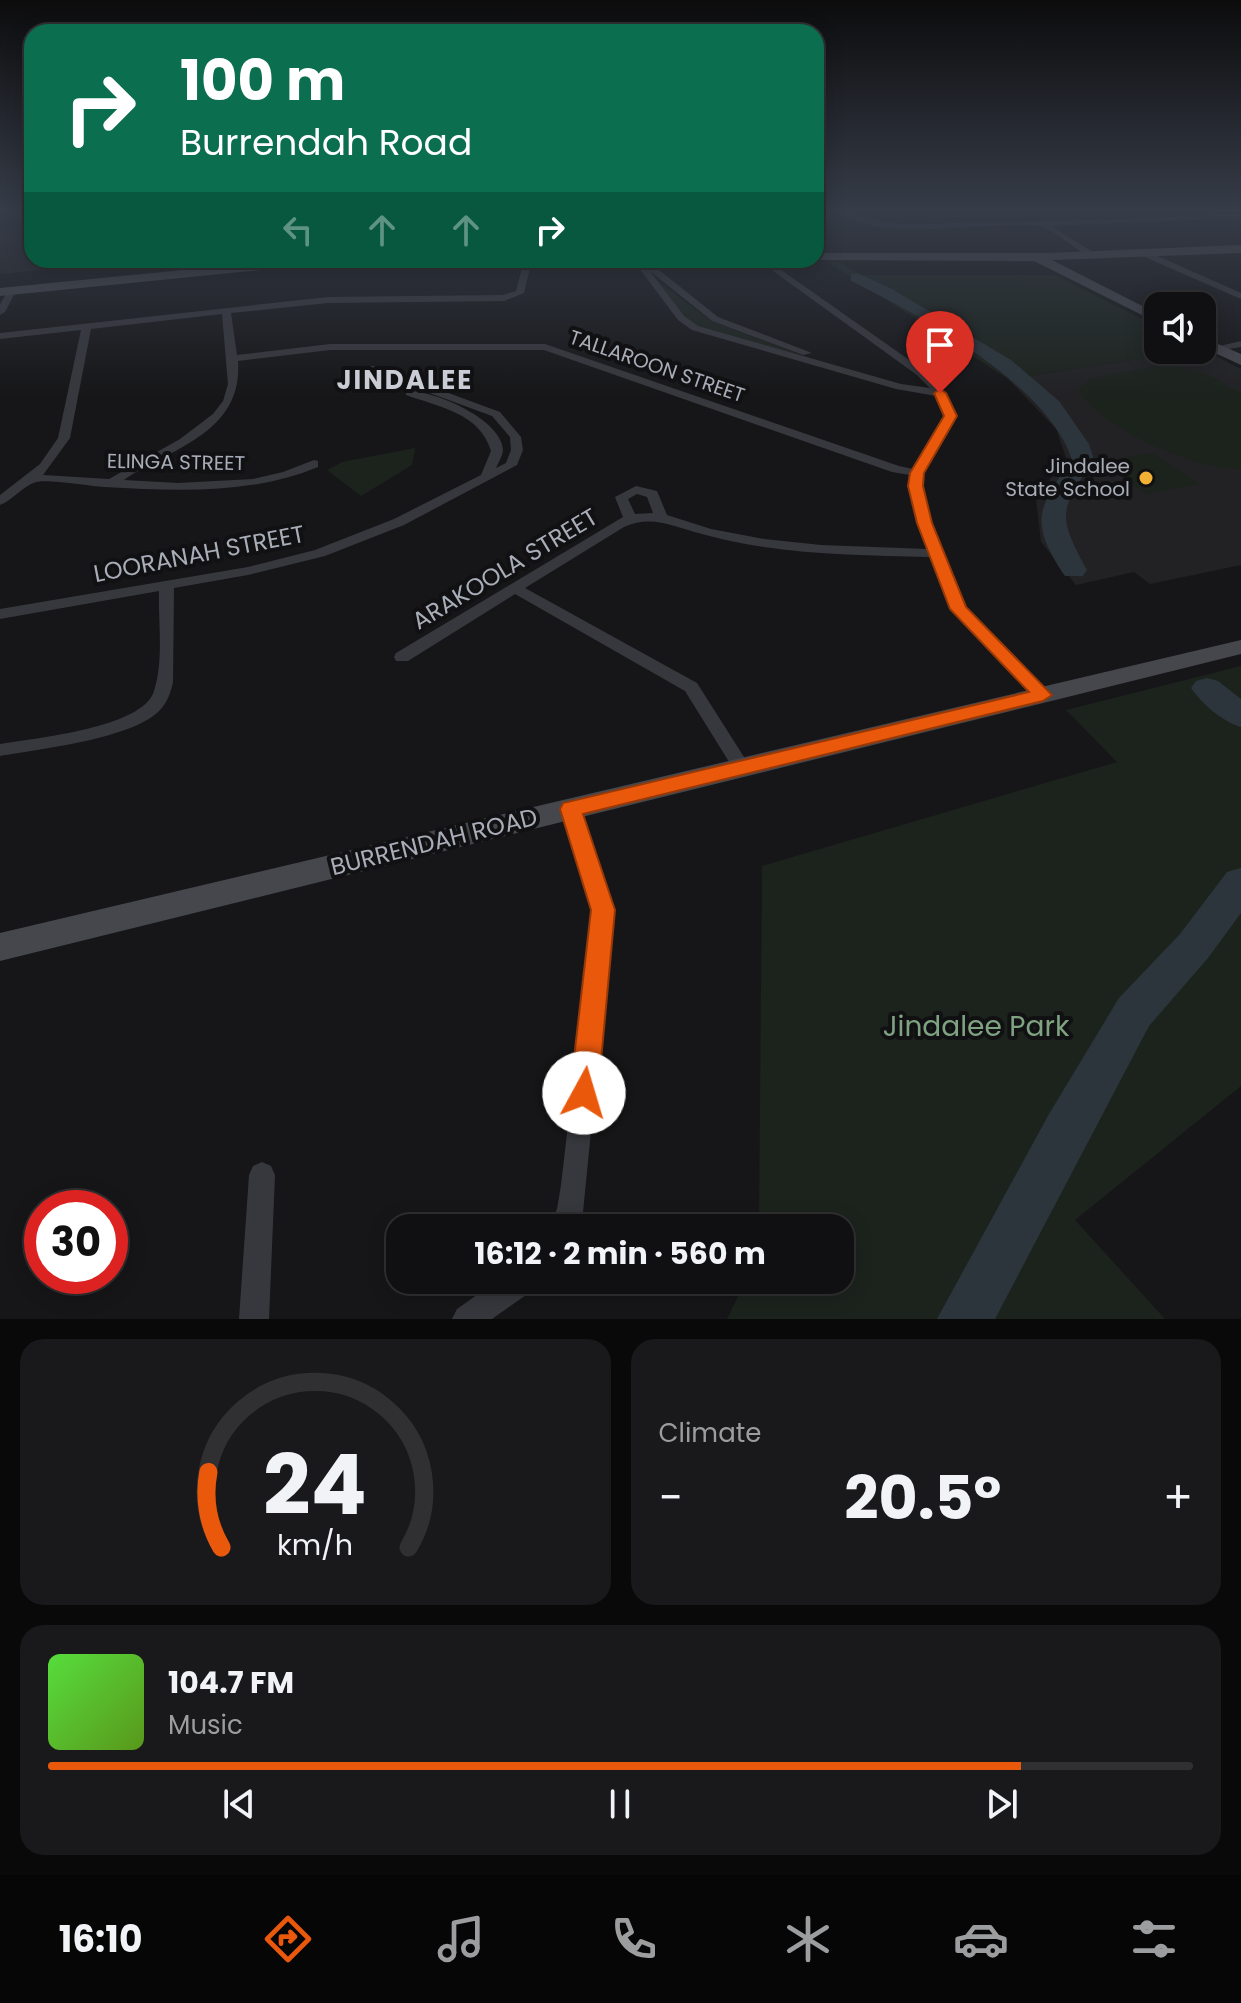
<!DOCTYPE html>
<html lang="en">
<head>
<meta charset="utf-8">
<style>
  body { margin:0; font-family:Poppins,sans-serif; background:#19191b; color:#f1f3f6; height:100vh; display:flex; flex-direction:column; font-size:30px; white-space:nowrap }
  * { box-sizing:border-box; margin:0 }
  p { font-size:26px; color:#9c9d9f }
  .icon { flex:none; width:44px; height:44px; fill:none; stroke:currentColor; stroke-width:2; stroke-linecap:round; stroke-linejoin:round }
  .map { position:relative; height:1319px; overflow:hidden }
  .drawer { display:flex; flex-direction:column; gap:20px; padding:20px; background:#09090a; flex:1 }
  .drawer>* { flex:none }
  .hud { position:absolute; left:24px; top:24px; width:800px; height:244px; border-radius:24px; box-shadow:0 4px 20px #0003,0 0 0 2px #303032; background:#0b6e4f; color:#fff; overflow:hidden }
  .controls { position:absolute; left:1144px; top:292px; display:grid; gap:16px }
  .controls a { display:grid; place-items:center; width:72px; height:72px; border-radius:16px; background:#101012; box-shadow:0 4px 20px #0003,0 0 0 2px #303032; font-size:40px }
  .speed { position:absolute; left:24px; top:1190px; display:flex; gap:16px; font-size:40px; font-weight:700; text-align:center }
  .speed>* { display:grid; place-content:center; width:104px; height:104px; border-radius:50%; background:#101012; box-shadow:0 4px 20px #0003,0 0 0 2px #303032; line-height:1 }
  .speed .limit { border:12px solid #d22; background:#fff; color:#111 }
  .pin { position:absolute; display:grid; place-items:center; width:68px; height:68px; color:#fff; margin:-82px -34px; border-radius:50% 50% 50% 0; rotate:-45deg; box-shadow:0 0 8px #0007 }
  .pin .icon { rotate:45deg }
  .me { position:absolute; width:88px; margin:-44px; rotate:6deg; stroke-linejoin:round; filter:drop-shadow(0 0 6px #0008) }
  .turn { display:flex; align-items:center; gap:28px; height:168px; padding:0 24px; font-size:36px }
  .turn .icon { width:104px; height:104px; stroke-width:2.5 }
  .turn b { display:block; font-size:56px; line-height:68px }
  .lanes { display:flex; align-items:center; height:76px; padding:0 24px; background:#0003; justify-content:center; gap:40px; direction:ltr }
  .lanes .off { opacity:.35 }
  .big { font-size:60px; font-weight:700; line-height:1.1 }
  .drawer .tile { flex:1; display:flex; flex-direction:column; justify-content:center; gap:12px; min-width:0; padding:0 28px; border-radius:24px; background:#19191b }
  .drawer .dial { align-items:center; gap:0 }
  .dial svg { height:208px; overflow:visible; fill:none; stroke:#303032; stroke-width:7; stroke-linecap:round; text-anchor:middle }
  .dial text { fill:#f1f3f6; stroke:none }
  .song { display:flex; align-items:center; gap:24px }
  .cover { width:96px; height:96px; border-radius:12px; background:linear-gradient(135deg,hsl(110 70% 55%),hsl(90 70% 35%)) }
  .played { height:8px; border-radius:4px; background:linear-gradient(90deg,#ea580c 85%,#303032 85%) }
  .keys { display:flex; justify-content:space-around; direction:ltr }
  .heat { display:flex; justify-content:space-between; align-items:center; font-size:44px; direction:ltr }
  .drawer .tiles { flex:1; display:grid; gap:20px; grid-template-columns:1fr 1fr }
  .tile:last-child { grid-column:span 2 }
  .trip { position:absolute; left:386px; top:1214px; width:468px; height:80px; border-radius:24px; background:#101012; box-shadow:0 4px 20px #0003,0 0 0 2px #303032; font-weight:700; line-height:80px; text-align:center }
  .tabs { display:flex; height:128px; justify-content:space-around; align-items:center; background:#060607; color:#9c9d9f }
  .tabs .icon { width:56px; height:56px }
  .tabs .selected { color:#ea580c }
  .tabs b { font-size:36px; color:#f1f3f6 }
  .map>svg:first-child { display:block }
  .built { fill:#222225 }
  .green { fill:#1c231d }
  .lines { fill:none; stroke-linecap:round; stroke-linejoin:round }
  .river { fill:#2c353c; fill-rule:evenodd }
  .street { fill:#37383d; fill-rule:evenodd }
  .secondary { fill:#45474d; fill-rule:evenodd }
  .route { fill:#ea580c; stroke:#983908; stroke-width:2 }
  .poi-dot { fill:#f2b134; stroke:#111113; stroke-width:3 }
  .labels { text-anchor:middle; stroke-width:8; stroke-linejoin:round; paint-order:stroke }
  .far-street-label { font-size:20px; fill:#a8adb8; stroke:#111113 }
  .far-poi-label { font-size:20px; fill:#a8adb8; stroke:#111113; text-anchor:end }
  .street-label { font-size:24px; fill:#a8adb8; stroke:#111113 }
  .far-district-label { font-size:26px; font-weight:bold; letter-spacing:2px; fill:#c9ccd4; stroke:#111113 }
  .near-park-label { font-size:28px; fill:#7fa381; stroke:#111113 }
</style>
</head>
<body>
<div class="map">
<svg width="1241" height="1319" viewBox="0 0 1241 1319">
  <rect width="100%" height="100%" fill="#161618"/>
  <g class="built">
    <path d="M0 212H32V260H144L0 274Z"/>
    <path d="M1202 349 1241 369V565L1150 584 1134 572 1076 585 1041 542 1036 499 1066 457 1056 429 1008 379Z"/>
  </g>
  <g class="green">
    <path d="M828 262H840L860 275H1054L1158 327V350H1197L1008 379Z"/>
    <path d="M651 276 711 321 809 358 704 329 686 320Z"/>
    <path d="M1167 364 1206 374 1241 393V469C1197 471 1100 428 1078 390L1089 379Z"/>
    <path d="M415 448 412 465 361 496 327 470 342 462Z"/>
    <path d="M1152 453 1200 484 1146 494 1100 462Z"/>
    <path d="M1241 666V1086L1075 1220 1165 1319H727L746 1280H840V1228H759L762 866 1117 762 1066 710Z"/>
  </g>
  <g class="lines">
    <g class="river">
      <path d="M857 273 892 289 1011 360 1059 401 1089 444 1094 460C1059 511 1057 515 1087 570L1083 576H1065C1029 523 1037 507 1072 460 1050 386 918 314 851 281V275Z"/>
      <path d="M1207 678 1218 681 1241 699V727C1223 722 1202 704 1191 688L1196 681Z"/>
      <path d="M1241 868V913L1208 958 1149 1026 995 1319H937L1049 1114 1119 998 1180 934 1227 872Z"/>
    </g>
    <g class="street">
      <path d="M837 212H847L881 222 910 224 1061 221 1241 214V218L1051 226 1094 253 1091 257C1076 251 1053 228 1038 226 977 220 890 245 837 212Z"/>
      <path d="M1140 251H1146L1241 293V299L1140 255Z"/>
      <path d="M524 260H532L524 293 504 301 328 303 231 313 237 355 330 344H545L899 466 913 469 944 416 936 396 896 389 692 330 678 320 633 260H641L647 268 654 266 718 317 812 353 803 355 712 321 650 271 684 316 698 326 901 384 930 388 917 375 758 260H767L925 371 945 393 956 416 923 473 921 486 931 523 965 607 1049 691 1051 695 1049 699H1037L953 612 930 557C854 555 776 555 702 534 674 527 652 514 624 527L525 588 697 683 751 768 748 773H736L685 691 515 594 408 661H396L394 657 396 653 623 517 615 497 636 486 657 491 667 515 711 529 764 539 821 545 927 549C919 526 907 499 910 475L892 472 544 350H330L238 361C243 433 172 448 124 480L178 483 253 479 283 472 314 460 318 461V467C250 495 177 491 104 487 89 486 48 479 36 482 24 485 13 500 0 505V495L40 464 58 438 81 330 0 339V333L328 297 503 295 516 291ZM222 314 228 384 223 401 213 414 180 439 109 479 43 475 70 438 91 329ZM637 494 647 497 653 513 635 514 628 499Z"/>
      <path d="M9 289 16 291 5 312 0 315V304Z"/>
      <path d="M1241 341V347L1216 351 1211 348Z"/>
      <path d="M367 366H375L500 412 521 437 523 450 517 465 404 525 325 556 248 575 174 588 173 682C171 692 167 703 160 710 133 739 39 749 0 756V744C35 738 143 728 154 691 164 659 158 623 159 591L0 619V609L248 567 315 550 394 519 481 475 491 451C480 413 439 407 406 395V391C432 389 502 419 503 450 503 455 498 463 496 468L506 463 511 450 510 437 492 416 367 370Z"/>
      <path d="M571 802 578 804 580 809 613 910 583 1212 576 1228H548L557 1209 561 1185 593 910 562 809 564 804Z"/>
      <path d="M262 1162 271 1166 275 1175 269 1319H239L249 1175 253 1166Z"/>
      <path d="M498 1280H537L533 1290 492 1319H452L457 1309Z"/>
    </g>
    <g class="secondary">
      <path d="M1241 245V253L1052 260 1158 314V323L1034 261 814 260 816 253H1047Z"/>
      <path d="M284 260H327L321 264 0 296V288Z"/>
      <path d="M1202 337 1241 354V365L1202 347Z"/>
      <path d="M1241 640V654L0 961V933Z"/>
    </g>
  </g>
  <linearGradient id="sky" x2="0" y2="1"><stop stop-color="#0c0c0d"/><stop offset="0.53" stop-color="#363c48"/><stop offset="1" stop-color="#363c48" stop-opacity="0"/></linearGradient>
  <rect width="1241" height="397" fill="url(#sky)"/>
  <path class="route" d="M940 389 946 393 957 416 924 473 923 486 932 523 966 607 1052 695 1043 701 583 814 615 910 598 1093 594 1103 584 1107 575 1103 570 1093 591 910 560 809 563 803 1029 692 950 609 917 523 908 486 910 473 944 416 934 393Z"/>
  <circle class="poi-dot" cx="1146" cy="478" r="8"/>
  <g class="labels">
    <g class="far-street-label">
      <text transform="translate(657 366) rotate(19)" y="7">TALLAROON STREET</text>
      <text transform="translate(176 462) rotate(1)" y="7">ELINGA STREET</text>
    </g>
    <g class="far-poi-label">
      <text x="1130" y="473">Jindalee<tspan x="1130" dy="23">State School</tspan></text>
    </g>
    <g class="street-label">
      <text transform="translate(199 554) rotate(-11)" y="8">LOORANAH STREET</text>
      <text transform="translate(505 569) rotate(-31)" y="8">ARAKOOLA STREET</text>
      <text transform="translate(434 842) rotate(-14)" y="8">BURRENDAH ROAD</text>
    </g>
    <g class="far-district-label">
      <text x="405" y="389">JINDALEE</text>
    </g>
    <g class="near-park-label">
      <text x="976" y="1036">Jindalee Park</text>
    </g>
  </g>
</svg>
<div class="controls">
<a><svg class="icon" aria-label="sound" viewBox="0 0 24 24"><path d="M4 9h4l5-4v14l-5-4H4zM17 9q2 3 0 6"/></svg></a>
</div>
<div class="speed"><div class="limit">30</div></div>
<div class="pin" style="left:940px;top:393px;background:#d93025"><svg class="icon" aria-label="arrive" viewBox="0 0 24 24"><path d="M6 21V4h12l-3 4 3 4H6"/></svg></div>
<svg class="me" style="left:584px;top:1093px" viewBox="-20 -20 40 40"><circle r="19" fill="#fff"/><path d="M0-13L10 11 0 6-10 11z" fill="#ea580c"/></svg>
<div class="trip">16:12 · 2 min · 560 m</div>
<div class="hud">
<div class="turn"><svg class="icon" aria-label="right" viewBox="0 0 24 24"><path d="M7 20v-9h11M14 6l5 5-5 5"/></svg><div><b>100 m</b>Burrendah Road</div></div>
<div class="lanes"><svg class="icon off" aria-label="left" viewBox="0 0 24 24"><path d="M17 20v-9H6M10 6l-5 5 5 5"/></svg><svg class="icon off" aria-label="ahead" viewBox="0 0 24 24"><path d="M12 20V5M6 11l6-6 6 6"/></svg><svg class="icon off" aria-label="ahead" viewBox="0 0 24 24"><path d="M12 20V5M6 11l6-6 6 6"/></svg><svg class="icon" aria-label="right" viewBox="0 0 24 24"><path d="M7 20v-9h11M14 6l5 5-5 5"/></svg></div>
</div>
</div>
<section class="drawer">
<div class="tiles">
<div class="tile dial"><svg viewBox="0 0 100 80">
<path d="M14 69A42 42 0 1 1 86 69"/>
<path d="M14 69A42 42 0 0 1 9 40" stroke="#ea580c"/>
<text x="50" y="56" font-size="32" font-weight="700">24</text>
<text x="50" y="72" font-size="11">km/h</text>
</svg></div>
<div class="tile"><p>Climate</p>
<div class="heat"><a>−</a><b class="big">20.5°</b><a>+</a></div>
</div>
<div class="tile">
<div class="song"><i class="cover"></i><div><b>104.7 FM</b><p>Music</p></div></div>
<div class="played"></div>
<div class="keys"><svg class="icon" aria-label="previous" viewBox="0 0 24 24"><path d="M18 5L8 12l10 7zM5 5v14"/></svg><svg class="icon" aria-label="pause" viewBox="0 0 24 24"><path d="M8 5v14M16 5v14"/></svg><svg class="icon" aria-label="next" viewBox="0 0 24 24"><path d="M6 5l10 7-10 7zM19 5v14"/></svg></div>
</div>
</div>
</section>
<nav class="tabs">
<b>16:10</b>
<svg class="icon selected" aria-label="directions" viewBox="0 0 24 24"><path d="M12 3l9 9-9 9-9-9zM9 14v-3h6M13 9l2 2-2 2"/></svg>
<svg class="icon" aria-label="music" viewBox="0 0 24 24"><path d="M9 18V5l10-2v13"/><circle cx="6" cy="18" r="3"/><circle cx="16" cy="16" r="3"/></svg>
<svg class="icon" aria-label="phone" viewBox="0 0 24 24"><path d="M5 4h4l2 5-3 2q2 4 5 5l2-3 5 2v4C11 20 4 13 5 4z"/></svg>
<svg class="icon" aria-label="climate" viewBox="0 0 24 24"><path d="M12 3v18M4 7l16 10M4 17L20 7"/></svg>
<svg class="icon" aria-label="car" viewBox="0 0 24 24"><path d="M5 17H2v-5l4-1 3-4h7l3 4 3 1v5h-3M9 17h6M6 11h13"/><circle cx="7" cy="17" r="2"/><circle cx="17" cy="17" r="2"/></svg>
<svg class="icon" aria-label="filters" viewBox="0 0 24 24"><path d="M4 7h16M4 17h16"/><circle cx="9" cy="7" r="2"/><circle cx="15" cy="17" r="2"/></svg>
</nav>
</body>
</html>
